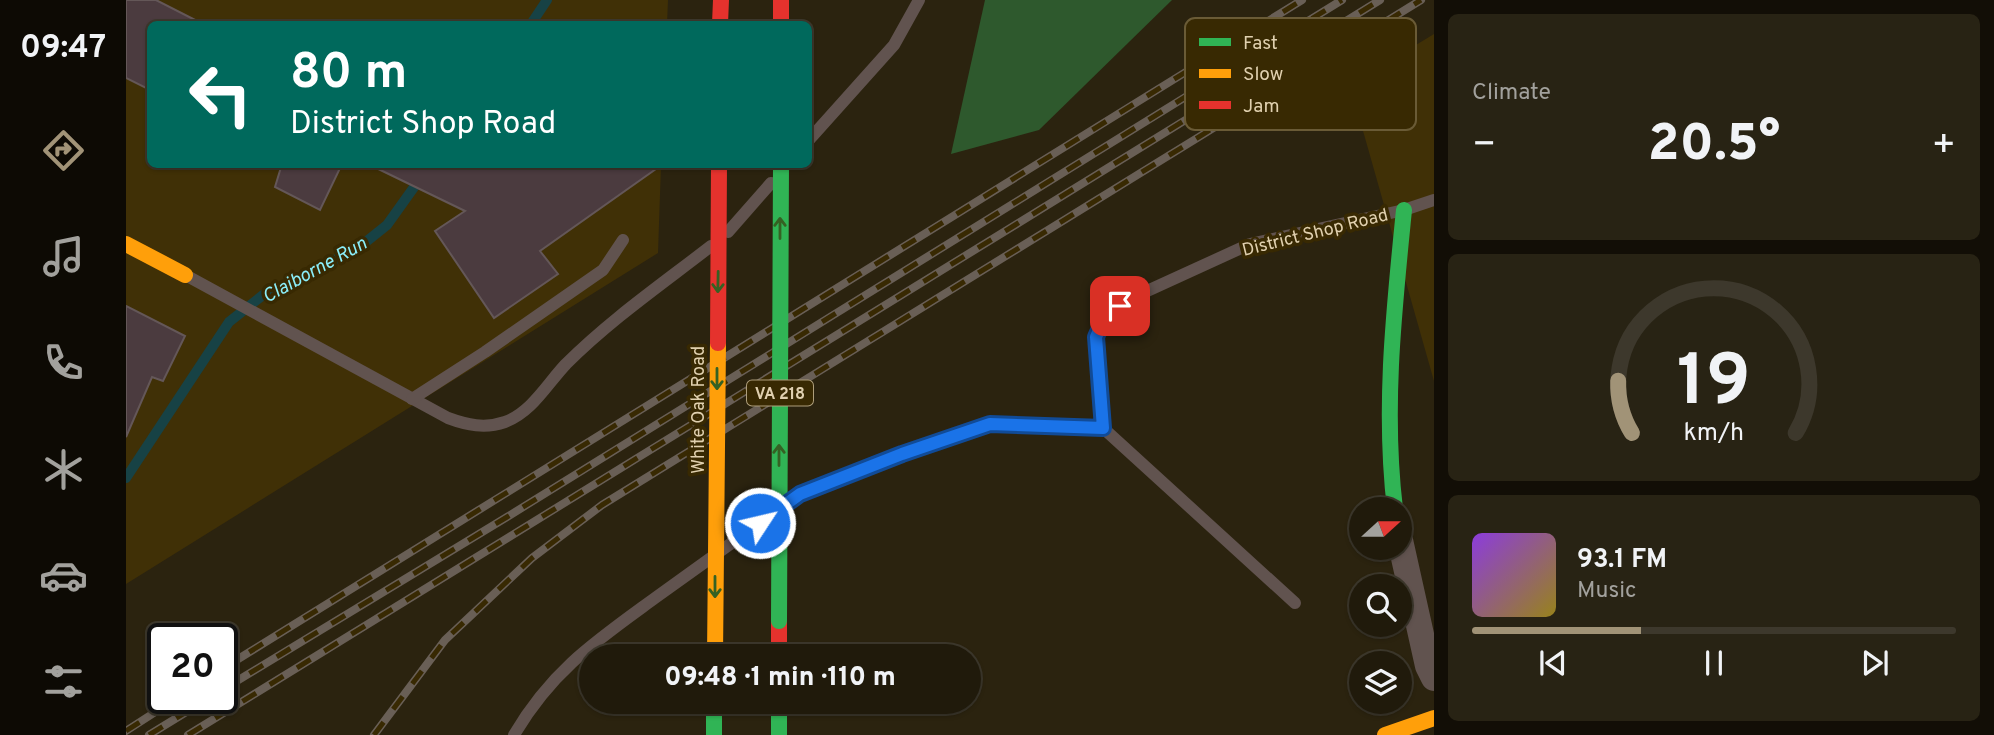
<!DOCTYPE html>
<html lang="en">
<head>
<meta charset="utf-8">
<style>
  body { margin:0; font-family:Overpass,sans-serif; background:#282314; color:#f1f3f6; height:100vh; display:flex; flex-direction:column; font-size:26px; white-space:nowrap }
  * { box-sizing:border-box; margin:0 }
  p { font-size:23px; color:#a2a19d }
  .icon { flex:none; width:38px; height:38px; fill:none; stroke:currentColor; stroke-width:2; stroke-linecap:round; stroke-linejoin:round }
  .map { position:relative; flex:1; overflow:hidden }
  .sheet { display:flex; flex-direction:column; gap:14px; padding:14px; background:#120e06; width:560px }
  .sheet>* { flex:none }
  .hud { position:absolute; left:21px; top:21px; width:665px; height:147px; border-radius:10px; box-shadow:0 2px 5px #0004,0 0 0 2px #3d382c; background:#00695c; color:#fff; overflow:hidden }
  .needle { width:46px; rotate:69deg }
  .controls { position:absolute; left:1223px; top:497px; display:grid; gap:14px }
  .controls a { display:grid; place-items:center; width:63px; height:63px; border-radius:50%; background:#201a0b; box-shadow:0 2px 5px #0004,0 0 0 2px #3d382c; font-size:35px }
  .speed { position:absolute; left:21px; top:623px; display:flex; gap:14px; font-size:35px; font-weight:700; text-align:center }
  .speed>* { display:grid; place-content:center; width:91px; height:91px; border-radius:50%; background:#201a0b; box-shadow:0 2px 5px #0004,0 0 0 2px #3d382c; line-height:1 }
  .speed .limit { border:4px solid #111; border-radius:10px; background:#fff; color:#111 }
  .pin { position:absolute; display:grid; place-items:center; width:60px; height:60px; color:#fff; margin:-30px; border-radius:14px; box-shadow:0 4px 10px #0006 }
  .me { position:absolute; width:77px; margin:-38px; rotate:55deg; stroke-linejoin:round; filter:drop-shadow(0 0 5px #0008) }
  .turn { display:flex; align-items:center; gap:24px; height:147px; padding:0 28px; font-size:32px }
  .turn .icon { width:91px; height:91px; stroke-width:2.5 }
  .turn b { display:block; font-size:49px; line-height:60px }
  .big { font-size:52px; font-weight:800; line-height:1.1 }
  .sheet .tile { flex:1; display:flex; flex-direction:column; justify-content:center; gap:10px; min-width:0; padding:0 24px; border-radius:10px; background:#282314 }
  .sheet .dial { align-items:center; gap:0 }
  .dial svg { height:182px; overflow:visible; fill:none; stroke:#3d382c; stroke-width:7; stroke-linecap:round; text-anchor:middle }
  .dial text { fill:#f1f3f6; stroke:none }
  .song { display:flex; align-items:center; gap:21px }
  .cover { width:84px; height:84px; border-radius:10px; background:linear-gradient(135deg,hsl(270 70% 55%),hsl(50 70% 35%)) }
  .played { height:7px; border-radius:4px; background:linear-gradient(90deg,#a19377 35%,#3d382c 35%) }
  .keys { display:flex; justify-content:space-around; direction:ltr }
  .heat { display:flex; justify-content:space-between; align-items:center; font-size:38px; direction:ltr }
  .trip { position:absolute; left:453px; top:644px; width:402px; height:70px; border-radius:35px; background:#201a0b; box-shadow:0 2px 5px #0004,0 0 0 2px #3d382c; font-weight:800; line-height:70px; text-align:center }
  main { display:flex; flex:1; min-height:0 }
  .tabs { display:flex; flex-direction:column; width:126px; justify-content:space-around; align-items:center; background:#0d0a04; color:#a2a19d }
  .tabs .icon { width:49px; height:49px }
  .tabs .current { color:#a19377 }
  .tabs b { font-size:32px; color:#f1f3f6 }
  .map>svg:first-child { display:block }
  .built { fill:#403006 }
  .green { fill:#2e592d }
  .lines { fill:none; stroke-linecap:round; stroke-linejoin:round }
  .stream { stroke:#174245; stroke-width:10 }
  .building { fill:#4b3b3f; stroke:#645758; stroke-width:2 }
  .lane { stroke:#61534f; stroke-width:12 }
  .street { stroke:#61534f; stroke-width:26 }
  .fast { stroke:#30b455; stroke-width:16 }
  .slow { stroke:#ff9f0a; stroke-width:16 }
  .jam { stroke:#e5322d; stroke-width:16 }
  .rail-casing { stroke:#695f56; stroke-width:8 }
  .rail { stroke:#382902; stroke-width:5; stroke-dasharray:16; stroke-linecap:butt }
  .fast-bridge { stroke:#30b455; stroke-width:16 }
  .slow-bridge { stroke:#ff9f0a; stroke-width:16 }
  .jam-bridge { stroke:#e5322d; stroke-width:16 }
  .oneway { stroke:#356123 }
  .route-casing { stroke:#114b97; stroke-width:18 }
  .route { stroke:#1a73e8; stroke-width:12 }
  .labels { text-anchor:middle; stroke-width:7; stroke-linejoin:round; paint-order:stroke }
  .shield { fill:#382902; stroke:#ae9e7b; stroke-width:2 }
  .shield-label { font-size:16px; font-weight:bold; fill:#e0d0af }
  .street-label { font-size:18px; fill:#e0d0af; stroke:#382902 }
  .water-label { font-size:19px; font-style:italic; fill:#8beffa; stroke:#382902 }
  .key { fill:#382902; stroke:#6a5b36; stroke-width:2 }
  .key-label { font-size:19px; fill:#e0d0af }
</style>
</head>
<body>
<main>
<nav class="tabs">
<b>09:47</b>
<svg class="icon current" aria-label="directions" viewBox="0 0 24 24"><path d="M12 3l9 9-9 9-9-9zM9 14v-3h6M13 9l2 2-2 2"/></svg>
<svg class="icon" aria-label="music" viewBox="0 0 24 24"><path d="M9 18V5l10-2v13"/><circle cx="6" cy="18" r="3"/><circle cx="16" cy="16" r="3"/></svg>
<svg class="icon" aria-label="phone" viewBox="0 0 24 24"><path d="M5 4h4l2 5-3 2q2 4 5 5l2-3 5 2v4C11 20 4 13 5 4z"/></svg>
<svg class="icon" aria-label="climate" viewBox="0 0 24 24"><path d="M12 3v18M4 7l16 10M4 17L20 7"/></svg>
<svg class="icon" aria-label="car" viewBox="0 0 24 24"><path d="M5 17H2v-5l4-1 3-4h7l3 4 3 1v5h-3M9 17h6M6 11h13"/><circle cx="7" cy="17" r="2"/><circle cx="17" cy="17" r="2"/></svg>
<svg class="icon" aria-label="filters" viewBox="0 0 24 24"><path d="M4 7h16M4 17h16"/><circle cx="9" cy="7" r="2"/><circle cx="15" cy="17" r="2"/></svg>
</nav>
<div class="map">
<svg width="1308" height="735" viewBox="0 0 1308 735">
  <rect width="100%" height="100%" fill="#2b230f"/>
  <g class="built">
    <path d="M0 0H542L541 24H24V164L535 165 532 253 0 584Z"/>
    <path d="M1308 34V381L1224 85Z"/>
  </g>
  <path class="green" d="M859 0H1046L913 130 825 154Z"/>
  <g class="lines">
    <g class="stream">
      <path d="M405 24 421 0"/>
      <path d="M0 478 103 322 137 295 231 249 261 225 296 176"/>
    </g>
  </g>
  <g class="building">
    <path d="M0 0H30L77 24H24V90L0 78Z"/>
    <path d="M156 164H216L194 210 149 187Z"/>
    <path d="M242 164H537L414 251 432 274 368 318 309 231 339 211Z"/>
    <path d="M0 306 59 336 37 381 26 377 0 437Z"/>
  </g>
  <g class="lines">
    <g class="lane">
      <path d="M682 141 768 45 793 0"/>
      <path d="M602 232 645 183"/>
      <path d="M63 277 322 418C341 425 359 429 379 422 406 412 421 384 440 364 484 320 536 284 585 246"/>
      <path d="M286 399 359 352 477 270 497 240"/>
      <path d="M977 428 970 337 980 314 1008 297 1124 244 1278 210 1308 200"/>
      <path d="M661 504 674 494 776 454 864 424 977 428 1169 603"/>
      <path d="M388 735C426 670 470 641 529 598 568 570 607 542 646 514"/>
    </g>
    <path class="street" d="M1274 540 1302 666 1308 678"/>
    <g class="fast">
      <path d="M1269 509C1257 409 1268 310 1278 210"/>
      <path d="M588 702V735"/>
      <path d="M653 702V735"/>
    </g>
    <g class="slow">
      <path d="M0 244 59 275"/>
      <path d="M1259 735 1308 718"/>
    </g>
    <g class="jam">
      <path d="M655 0V24"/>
      <path d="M594 24 595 0"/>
      <path d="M653 621V656"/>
    </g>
    <defs>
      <g id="rail">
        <path d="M96 669 1176 0"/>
        <path d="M96 690 381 517 1216 0"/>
        <path d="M0 731 51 698"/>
        <path d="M23 735 83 698"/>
        <path d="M62 735 1254 0"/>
        <path d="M248 735 319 640 406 558 476 505 1295 0"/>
      </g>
    </defs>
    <use href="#rail" class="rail-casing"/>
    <use href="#rail" class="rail"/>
    <path class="fast-bridge" d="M653 621 655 164"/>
    <path class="slow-bridge" d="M589 656 592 343"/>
    <path class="jam-bridge" d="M592 343 593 164"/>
  </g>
  <defs><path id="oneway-shaft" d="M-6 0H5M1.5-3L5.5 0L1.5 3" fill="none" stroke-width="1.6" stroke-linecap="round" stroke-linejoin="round" transform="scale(1.75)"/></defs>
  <g class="oneway">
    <use href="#oneway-shaft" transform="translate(654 228) rotate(-90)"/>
    <use href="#oneway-shaft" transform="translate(592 282) rotate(91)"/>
    <use href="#oneway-shaft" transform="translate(591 379) rotate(90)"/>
    <use href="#oneway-shaft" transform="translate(653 455) rotate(-90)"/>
    <use href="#oneway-shaft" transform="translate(589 587) rotate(90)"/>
  </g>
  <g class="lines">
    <defs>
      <path id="route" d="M634 523 674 494 776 454 864 424 977 428 970 337 980 314 994 306"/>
    </defs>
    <use href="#route" class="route-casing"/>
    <use href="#route" class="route"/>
  </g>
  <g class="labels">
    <rect class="shield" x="621" y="380.5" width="66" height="25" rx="5"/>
    <g class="shield-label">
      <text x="654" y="399">VA 218</text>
    </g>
    <g class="street-label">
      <text transform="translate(1189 232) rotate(-14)" y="6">District Shop Road</text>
      <text transform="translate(572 410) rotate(-90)" y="6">White Oak Road</text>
    </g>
    <g class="water-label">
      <text transform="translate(188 269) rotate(-29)" y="7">Claiborne Run</text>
    </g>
  </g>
  <rect x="1059" y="18" width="231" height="112" rx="10" class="key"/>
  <rect x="1073" y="38" width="32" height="8" fill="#30b455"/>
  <rect x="1073" y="69" width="32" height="9" fill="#ff9f0a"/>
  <rect x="1073" y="101" width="32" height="8" fill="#e5322d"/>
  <g class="key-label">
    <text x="1117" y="49">Fast</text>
    <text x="1117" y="80">Slow</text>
    <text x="1117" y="112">Jam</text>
  </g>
</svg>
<div class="controls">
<a><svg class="needle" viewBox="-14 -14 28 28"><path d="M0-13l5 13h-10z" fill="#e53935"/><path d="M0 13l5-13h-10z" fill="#a2a19d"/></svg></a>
<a><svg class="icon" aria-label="search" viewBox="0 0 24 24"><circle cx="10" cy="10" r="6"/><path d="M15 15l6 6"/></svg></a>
<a><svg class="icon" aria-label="layers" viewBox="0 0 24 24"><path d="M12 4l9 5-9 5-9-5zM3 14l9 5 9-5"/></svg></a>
</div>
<div class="speed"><div class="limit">20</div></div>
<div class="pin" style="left:994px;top:306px;background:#d93025"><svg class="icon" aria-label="arrive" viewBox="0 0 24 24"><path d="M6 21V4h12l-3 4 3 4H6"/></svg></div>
<svg class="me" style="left:634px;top:523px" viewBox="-20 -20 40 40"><circle r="17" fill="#1a73e8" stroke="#fff" stroke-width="3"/><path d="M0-11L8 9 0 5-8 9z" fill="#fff"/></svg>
<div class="trip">09:48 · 1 min · 110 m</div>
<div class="hud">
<div class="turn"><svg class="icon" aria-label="left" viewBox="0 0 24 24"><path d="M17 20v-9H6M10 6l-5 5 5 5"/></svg><div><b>80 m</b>District Shop Road</div></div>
</div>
</div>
<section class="sheet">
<div class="tile"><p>Climate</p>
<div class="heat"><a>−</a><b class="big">20.5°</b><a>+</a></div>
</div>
<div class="tile dial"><svg viewBox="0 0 100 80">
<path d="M14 69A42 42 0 1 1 86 69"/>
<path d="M14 69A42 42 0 0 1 8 46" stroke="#a19377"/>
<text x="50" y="56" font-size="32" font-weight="700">19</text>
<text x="50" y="72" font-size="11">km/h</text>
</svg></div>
<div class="tile">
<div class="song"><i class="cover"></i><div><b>93.1 FM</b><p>Music</p></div></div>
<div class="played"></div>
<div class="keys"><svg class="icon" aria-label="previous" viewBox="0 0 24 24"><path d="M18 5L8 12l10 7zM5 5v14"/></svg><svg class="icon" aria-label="pause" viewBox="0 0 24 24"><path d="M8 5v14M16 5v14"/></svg><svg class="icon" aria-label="next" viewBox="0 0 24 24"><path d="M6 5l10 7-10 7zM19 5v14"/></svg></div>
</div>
</section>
</main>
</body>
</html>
